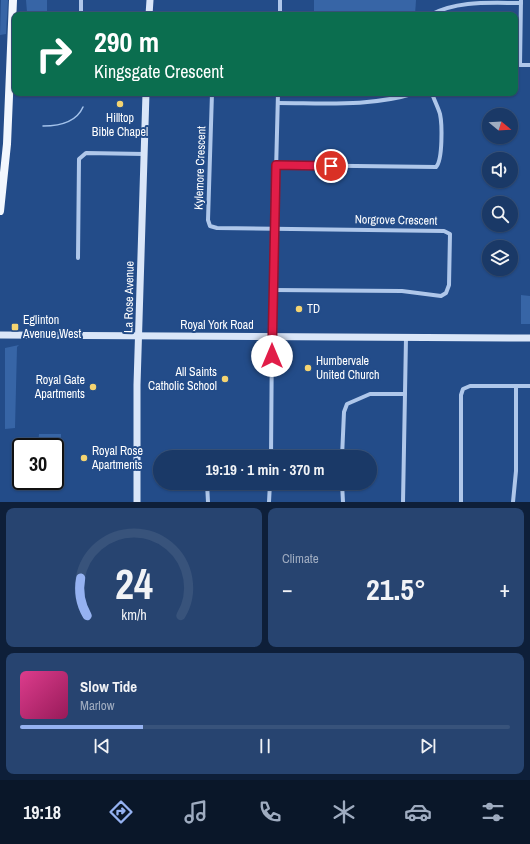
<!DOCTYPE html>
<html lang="en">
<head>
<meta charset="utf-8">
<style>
  body { margin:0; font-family:"Archivo Narrow",sans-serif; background:#274470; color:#f1f3f6; height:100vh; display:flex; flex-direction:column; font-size:15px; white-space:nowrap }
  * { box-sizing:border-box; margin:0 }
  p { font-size:13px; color:#9facc0 }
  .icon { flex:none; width:22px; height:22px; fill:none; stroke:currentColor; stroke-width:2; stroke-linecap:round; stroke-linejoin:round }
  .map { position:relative; height:502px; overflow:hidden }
  .side { display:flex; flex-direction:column; gap:6px; padding:6px; background:#0e1f39; flex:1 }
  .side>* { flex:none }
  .banner { position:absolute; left:12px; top:12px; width:506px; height:84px; border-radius:8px; box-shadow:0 1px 3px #0004,0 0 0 1px #38537b; background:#0b6e4f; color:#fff; overflow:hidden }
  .needle { width:26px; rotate:108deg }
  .fabs { position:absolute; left:482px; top:108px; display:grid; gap:8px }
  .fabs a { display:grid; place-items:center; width:36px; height:36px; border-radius:50%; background:#1a3967; box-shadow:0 1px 3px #0004,0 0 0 1px #38537b; font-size:20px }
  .speed { position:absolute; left:12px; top:438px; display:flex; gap:8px; font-size:20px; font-weight:700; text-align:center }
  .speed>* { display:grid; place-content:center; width:52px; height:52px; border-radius:50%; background:#1a3967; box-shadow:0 1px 3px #0004,0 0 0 1px #38537b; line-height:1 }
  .speed .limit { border:2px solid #111; border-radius:6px; background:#fff; color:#111 }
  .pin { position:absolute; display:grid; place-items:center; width:34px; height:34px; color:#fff; margin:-17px; border:2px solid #fff; border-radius:50%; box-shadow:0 1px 4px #0007 }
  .me { position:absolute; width:44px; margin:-22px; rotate:0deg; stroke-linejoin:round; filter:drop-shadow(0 0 3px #0008) }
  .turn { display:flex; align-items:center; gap:14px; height:84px; padding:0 16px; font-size:18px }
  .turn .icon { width:52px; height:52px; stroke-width:2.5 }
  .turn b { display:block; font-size:28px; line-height:34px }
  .big { font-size:30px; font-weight:700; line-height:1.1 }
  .side .card { flex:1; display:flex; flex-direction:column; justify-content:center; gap:6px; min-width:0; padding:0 14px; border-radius:8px; background:#274470 }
  .side .dial { align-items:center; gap:0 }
  .dial svg { height:104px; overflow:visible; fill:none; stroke:#38537b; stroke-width:7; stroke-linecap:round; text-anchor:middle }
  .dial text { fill:#f1f3f6; stroke:none }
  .song { display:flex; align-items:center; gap:12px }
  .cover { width:48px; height:48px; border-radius:6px; background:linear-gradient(135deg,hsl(330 70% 55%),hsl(330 70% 35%)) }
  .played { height:4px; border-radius:2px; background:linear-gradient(90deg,#95b2f1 25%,#38537b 25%) }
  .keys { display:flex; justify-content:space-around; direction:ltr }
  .heat { display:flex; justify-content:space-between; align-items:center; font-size:22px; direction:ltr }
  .side .tiles { flex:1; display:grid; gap:6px; grid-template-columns:1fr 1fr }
  .card:last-child { grid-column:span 2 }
  .trip { position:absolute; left:153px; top:450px; width:224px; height:40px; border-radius:20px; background:#1a3967; box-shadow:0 1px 3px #0004,0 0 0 1px #38537b; font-weight:700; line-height:40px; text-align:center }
  .dock { display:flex; height:64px; justify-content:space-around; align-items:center; background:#0a1729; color:#9facc0 }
  .dock .icon { width:28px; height:28px }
  .dock .on { color:#95b2f1 }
  .dock b { font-size:18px; color:#f1f3f6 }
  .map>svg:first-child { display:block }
  .green { fill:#3765a6 }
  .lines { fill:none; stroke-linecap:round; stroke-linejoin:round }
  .stream { stroke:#a3c2eb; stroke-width:1.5 }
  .street { stroke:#afc7ea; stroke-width:4 }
  .secondary { stroke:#dae6f8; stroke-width:7 }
  .primary { stroke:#f2f7fe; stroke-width:8 }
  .route-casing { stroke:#92132f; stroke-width:10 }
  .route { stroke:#e11d48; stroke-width:7 }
  .poi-dot { fill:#f5d471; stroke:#234c89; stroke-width:1.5 }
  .labels { text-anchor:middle; stroke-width:4; stroke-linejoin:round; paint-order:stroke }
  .poi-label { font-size:12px; fill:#fff; stroke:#234c89; text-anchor:start }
  .street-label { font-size:12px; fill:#fff; stroke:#234c89 }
</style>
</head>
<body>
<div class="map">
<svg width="530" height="502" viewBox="0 0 530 502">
  <rect width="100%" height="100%" fill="#234c89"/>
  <g class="green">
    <path d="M1 0H8L6 34 0 35Z"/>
    <path d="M26 0H47V15H23L27 12Z"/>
    <path d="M314 0H416L415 15H314Z"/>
    <path d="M521 295 530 296V324H521Z"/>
    <path d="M19 345 17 347 15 428 5 429V348Z"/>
    <path d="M39 434H61V445H38Z"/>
  </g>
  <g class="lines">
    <path class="stream" d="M43 126C58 126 76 123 83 107"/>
    <g class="street">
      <path d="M81 15V0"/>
      <path d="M280 15V0"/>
      <path d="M430 15C458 0 490 3 521 3"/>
      <path d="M515 65H530"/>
      <path d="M520 65 521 0"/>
      <path d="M212 93 208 220 210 226 217 228 444 231 450 234 449 285 446 293 441 296 402 291 273 290"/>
      <path d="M278 103C324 103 371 107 415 93"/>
      <path d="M276 165 436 167C443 160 442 123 440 114 438 107 434 100 432 93"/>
      <path d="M78 258 79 159 86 153 144 154"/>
      <path d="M271 457 272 329 278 93"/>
      <path d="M342 457 344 412 347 404 370 394H405"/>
      <path d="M207 483 208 502"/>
      <path d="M342 483 343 502"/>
      <path d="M269 502 270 483"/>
      <path d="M403 502 406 338"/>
      <path d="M461 502V395L463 389 470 386H530"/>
      <path d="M513 502 516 471V386"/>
    </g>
    <g class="secondary">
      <path d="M149 15 150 0"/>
      <path d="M0 335 530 338"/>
      <path d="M137 502V385L146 93"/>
    </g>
    <path class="primary" d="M0 211 7 144 13 0"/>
  </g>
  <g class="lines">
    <defs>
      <path id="route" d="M272 356 276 165 331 166"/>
    </defs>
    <use href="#route" class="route-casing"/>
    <use href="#route" class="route"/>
  </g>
  <g class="poi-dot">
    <circle cx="120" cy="104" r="4"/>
    <circle cx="299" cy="309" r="4"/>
    <rect x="11" y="323" width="8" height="8" rx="2"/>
    <circle cx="308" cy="368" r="4"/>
    <circle cx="225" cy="379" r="4"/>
    <circle cx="93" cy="387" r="4"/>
    <circle cx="84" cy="458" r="4"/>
  </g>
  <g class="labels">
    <g class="poi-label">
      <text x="120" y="122" text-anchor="middle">Hilltop<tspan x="120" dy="14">Bible Chapel</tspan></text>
      <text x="307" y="313">TD</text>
      <text x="23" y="324">Eglinton<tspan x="23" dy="14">Avenue West</tspan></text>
      <text x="316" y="365">Humbervale<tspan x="316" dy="14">United Church</tspan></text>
      <text x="217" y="376" text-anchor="end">All Saints<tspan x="217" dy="14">Catholic School</tspan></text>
      <text x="85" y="384" text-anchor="end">Royal Gate<tspan x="85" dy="14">Apartments</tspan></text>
      <text x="92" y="455">Royal Rose<tspan x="92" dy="14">Apartments</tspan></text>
    </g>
    <g class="street-label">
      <text transform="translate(200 168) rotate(-88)" y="4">Kylemore Crescent</text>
      <text transform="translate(396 220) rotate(1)" y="4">Norgrove Crescent</text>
      <text transform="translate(129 297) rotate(-89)" y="4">La Rose Avenue</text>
      <text x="217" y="329">Royal York Road</text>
    </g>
  </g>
</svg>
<div class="fabs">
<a><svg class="needle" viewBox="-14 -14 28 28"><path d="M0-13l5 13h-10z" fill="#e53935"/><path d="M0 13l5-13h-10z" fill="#9facc0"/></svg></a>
<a><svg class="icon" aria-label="sound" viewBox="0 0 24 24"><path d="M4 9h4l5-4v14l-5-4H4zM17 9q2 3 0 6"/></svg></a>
<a><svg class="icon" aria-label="search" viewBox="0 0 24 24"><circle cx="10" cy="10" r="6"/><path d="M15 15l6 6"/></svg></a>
<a><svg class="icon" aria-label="layers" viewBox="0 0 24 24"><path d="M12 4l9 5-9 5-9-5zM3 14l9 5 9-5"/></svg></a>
</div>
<div class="speed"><div class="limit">30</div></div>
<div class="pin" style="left:331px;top:166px;background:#d93025"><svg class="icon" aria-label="arrive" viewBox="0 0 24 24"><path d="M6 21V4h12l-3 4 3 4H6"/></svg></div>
<svg class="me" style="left:272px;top:356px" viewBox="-20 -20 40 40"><circle r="19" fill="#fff"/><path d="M0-13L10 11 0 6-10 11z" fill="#e11d48"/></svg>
<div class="trip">19:19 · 1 min · 370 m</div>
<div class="banner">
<div class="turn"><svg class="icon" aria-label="right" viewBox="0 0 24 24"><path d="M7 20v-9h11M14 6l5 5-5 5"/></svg><div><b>290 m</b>Kingsgate Crescent</div></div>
</div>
</div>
<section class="side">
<div class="tiles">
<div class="card dial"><svg viewBox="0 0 100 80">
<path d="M14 69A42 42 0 1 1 86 69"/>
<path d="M14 69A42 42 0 0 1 9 40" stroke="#95b2f1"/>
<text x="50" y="56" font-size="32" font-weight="700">24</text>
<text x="50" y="72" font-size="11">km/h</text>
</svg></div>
<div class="card"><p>Climate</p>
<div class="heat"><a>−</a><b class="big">21.5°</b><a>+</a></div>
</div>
<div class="card">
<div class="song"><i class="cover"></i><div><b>Slow Tide</b><p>Marlow</p></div></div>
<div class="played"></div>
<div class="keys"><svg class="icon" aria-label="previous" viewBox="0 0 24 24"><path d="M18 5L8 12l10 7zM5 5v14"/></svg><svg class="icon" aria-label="pause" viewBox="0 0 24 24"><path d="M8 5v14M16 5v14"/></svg><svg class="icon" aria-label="next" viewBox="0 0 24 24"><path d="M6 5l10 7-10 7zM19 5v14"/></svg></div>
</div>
</div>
</section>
<nav class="dock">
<b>19:18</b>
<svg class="icon on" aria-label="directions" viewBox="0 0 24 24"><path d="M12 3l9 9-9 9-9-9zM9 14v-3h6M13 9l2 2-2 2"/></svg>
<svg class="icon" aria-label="music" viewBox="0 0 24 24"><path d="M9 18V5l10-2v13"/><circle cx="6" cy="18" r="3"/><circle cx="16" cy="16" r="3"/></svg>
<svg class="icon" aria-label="phone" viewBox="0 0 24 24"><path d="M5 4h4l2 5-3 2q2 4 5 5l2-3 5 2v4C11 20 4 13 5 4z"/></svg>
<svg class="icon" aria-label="climate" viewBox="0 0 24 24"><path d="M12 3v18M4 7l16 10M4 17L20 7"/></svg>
<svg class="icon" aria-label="car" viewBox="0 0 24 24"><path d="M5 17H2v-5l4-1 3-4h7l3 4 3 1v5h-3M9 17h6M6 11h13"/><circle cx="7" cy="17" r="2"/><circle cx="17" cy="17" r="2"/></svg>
<svg class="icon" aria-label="filters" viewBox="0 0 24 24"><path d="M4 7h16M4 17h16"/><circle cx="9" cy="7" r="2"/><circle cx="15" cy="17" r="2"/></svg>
</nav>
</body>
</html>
